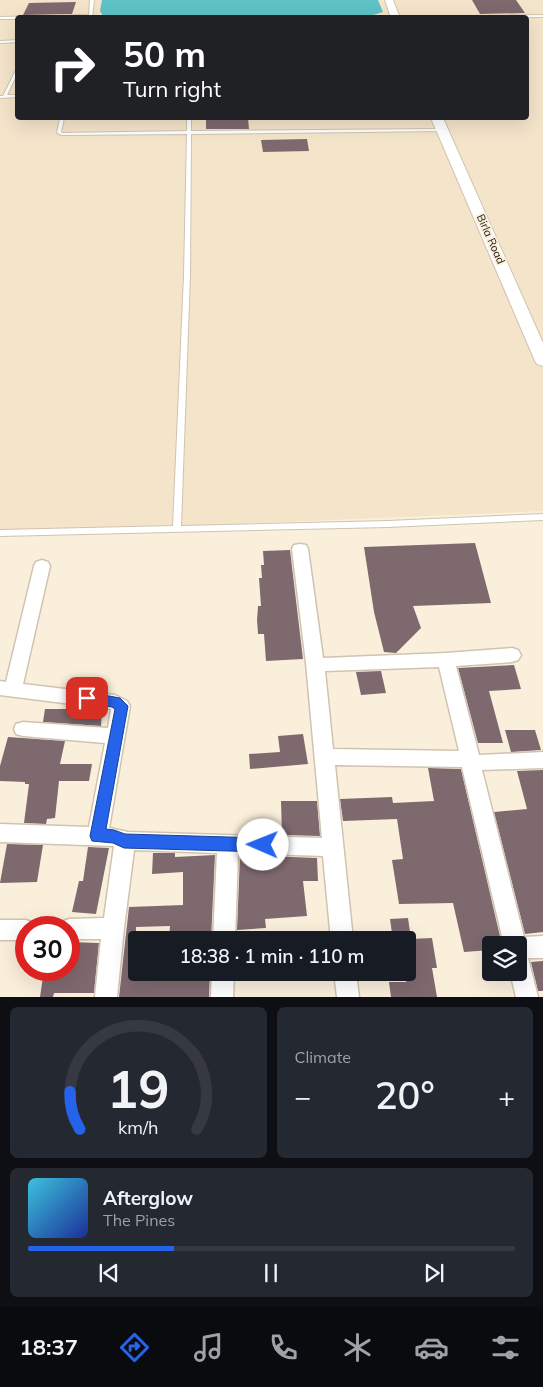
<!DOCTYPE html>
<html lang="en">
<head>
<meta charset="utf-8">
<style>
  body { margin:0; font-family:Mulish,sans-serif; background:#242831; color:#f1f3f6; height:100vh; display:flex; flex-direction:column; font-size:19px; white-space:nowrap }
  * { box-sizing:border-box; margin:0 }
  p { font-size:16px; color:#9ea1a6 }
  .icon { flex:none; width:28px; height:28px; fill:none; stroke:currentColor; stroke-width:2; stroke-linecap:round; stroke-linejoin:round }
  .map { position:relative; height:997px; overflow:hidden }
  .details { display:flex; flex-direction:column; gap:10px; padding:10px; background:#0d0f14; flex:1 }
  .details>* { flex:none }
  .guide { position:absolute; left:15px; top:15px; width:514px; height:105px; border-radius:5px; box-shadow:0 5px 20px #0002; background:#202124; color:#fff; overflow:hidden }
  .controls { position:absolute; left:482px; top:936px; display:grid; gap:10px }
  .controls a { display:grid; place-items:center; width:45px; height:45px; border-radius:5px; background:#171b24; box-shadow:0 5px 20px #0002; font-size:25px }
  .speed { position:absolute; left:15px; top:916px; display:flex; gap:10px; font-size:25px; font-weight:700; text-align:center }
  .speed>* { display:grid; place-content:center; width:65px; height:65px; border-radius:50%; background:#171b24; box-shadow:0 5px 20px #0002; line-height:1 }
  .speed .limit { border:8px solid #d22; background:#fff; color:#111 }
  .pin { position:absolute; display:grid; place-items:center; width:42px; height:42px; color:#fff; margin:-21px; border-radius:10px; box-shadow:0 2px 8px #0006 }
  .me { position:absolute; width:55px; margin:-28px; rotate:271deg; stroke-linejoin:round; filter:drop-shadow(0 0 4px #0008) }
  .turn { display:flex; align-items:center; gap:18px; height:105px; padding:0 25px; font-size:22px }
  .turn .icon { width:65px; height:65px; stroke-width:2.5 }
  .turn b { display:block; font-size:35px; line-height:42px }
  .big { font-size:38px; font-weight:600; line-height:1.1 }
  .details .tile { flex:1; display:flex; flex-direction:column; justify-content:center; gap:8px; min-width:0; padding:0 18px; border-radius:8px; background:#242831 }
  .details .dial { align-items:center; gap:0 }
  .dial svg { height:130px; overflow:visible; fill:none; stroke:#363941; stroke-width:7; stroke-linecap:round; text-anchor:middle }
  .dial text { fill:#f1f3f6; stroke:none }
  .song { display:flex; align-items:center; gap:15px }
  .cover { width:60px; height:60px; border-radius:8px; background:linear-gradient(135deg,hsl(190 70% 55%),hsl(230 70% 35%)) }
  .played { height:5px; border-radius:2px; background:linear-gradient(90deg,#2563eb 30%,#363941 30%) }
  .keys { display:flex; justify-content:space-around; direction:ltr }
  .heat { display:flex; justify-content:space-between; align-items:center; font-size:28px; direction:ltr }
  .details .tiles { flex:1; display:grid; gap:10px; grid-template-columns:1fr 1fr }
  .tile:last-child { grid-column:span 2 }
  .trip { position:absolute; left:128px; top:931px; width:288px; height:50px; border-radius:5px; background:#171b24; box-shadow:0 5px 20px #0002; font-weight:600; line-height:50px; text-align:center }
  .tabs { display:flex; height:80px; justify-content:space-around; align-items:center; background:#090b0e; color:#9ea1a6 }
  .tabs .icon { width:35px; height:35px }
  .tabs .selected { color:#2563eb }
  .tabs b { font-size:22px; color:#f1f3f6 }
  .map>svg:first-child { display:block }
  .built { fill:#f4e4ca; fill-rule:evenodd }
  .water { fill:#5ec2c6 }
  .building { fill:#7e696f }
  .lines { fill:none; stroke-linecap:round; stroke-linejoin:round }
  .service-casing { stroke:#cfc4b1; stroke-width:2 }
  .minor-casing { stroke:#cfc4b1; stroke-width:3 }
  .tertiary-casing { stroke:#cfc4b1; stroke-width:2 }
  .service { fill:#fff; fill-rule:evenodd }
  .minor { fill:#fff; fill-rule:evenodd }
  .tertiary { fill:#fff; fill-rule:evenodd }
  .route { fill:#2563eb; stroke:#184099 }
  .labels { text-anchor:middle; stroke-width:4; stroke-linejoin:round; paint-order:stroke }
  .far-street-label { font-size:11px; fill:#1f1b14; stroke:#faefdb }
</style>
</head>
<body>
<div class="map">
<svg width="543" height="997" viewBox="0 0 543 997">
  <rect width="100%" height="100%" fill="#faefdb"/>
  <path class="built" d="M0 0H543V511L0 534ZM18 18H526V118H18Z"/>
  <path class="water" d="M102 0H378L383 12 373 15 104 18 100 11Z"/>
  <g class="building">
    <path d="M472 0H516L525 13 480 14Z"/>
    <path d="M76 2 72 14 23 15 29 3Z"/>
    <path d="M248 118 249 129H206V119Z"/>
    <path d="M307 139 309 151 263 152 261 140Z"/>
    <path d="M475 543 491 603 413 606 421 628 396 653 384 652 374 612 364 547Z"/>
    <path d="M290 550 303 659 266 661 264 634H258L257 620 258 606H261L259 578H262L261 565H264L263 551Z"/>
    <path d="M514 665 521 689 489 691 503 743H478L458 668Z"/>
    <path d="M381 671 386 693 361 695 356 672Z"/>
    <path d="M45 709H91L90 712 102 711 101 726 43 722Z"/>
    <path d="M505 730H535L541 750 511 752Z"/>
    <path d="M303 734 308 764 250 769 249 754 280 752 278 736Z"/>
    <path d="M8 737 65 741 60 764H92L89 781H59L55 818 47 819 46 824 24 823 29 784H25V782L0 781V766Z"/>
    <path d="M428 768 461 769 502 945H491V950L464 952 453 903 399 904 392 860 403 859 397 819 343 821 340 799 392 797 393 803 434 801Z"/>
    <path d="M543 770V932L525 934 494 812 527 809 517 771Z"/>
    <path d="M281 801H317L320 836 282 835Z"/>
    <path d="M7 844 43 845 37 882 0 883Z"/>
    <path d="M88 847 109 848 96 914 72 912 79 881H83Z"/>
    <path d="M153 853H175V857L215 855 211 940H169L170 926 136 927V980H167L168 972H210L209 997H119L129 907 183 905V872L152 874Z"/>
    <path d="M240 855 317 858 318 881H303L307 916 265 919 266 928 237 930Z"/>
    <path d="M408 918 411 939 432 938 437 968H432L437 997H391L389 982H406V940H393L390 919Z"/>
    <path d="M69 942 99 943 94 993H54L53 997H40L44 970H69Z"/>
    <path d="M543 961V991H538L531 962Z"/>
  </g>
  <g class="lines">
    <defs>
      <g id="service">
        <path d="M90 0H94L92 18H18V19H0V17L89 15Z"/>
        <path d="M543 15V17L424 18 425 17Z"/>
        <path d="M18 40V42L0 43V41Z"/>
        <path d="M18 66V72L7 95H18V97L0 98V96H3Z"/>
        <path d="M60 118H64L61 132 62 133 187 131V118H191V131L444 129V130L442 131 191 134 190 275 181 526 388 521 543 514V520L388 527 0 536V530L173 526 184 275 187 134 62 135 57 133Z"/>
      </g>
      <g id="minor">
        <path d="M300 544 306 545 308 549 323 658 446 653 512 648 518 650 521 655 518 660 512 662 456 666 479 755 543 752V768L482 770 524 937 543 936V958H528L538 997H516L510 972H519V945H504L462 767 335 765 353 940H331L323 856 238 853 235 940H213L217 853 134 850 124 928 117 997H95L101 939H69V928H59L61 922 69 919 104 918 114 846 0 842V824L89 827 105 743 23 736 16 734 14 729 16 724 23 722 108 728 111 709 0 695V681L6 682 34 566 36 562 42 560 48 562 50 566 23 684 115 695 127 701 130 706 109 828 128 832 322 838 306 663 292 549 294 545ZM439 667 459 751 333 749 325 671Z"/>
        <path d="M0 920H26L34 923 36 928H26V940H0Z"/>
        <path d="M212 972H234L233 997H211Z"/>
        <path d="M334 972H356L359 997H337Z"/>
      </g>
      <g id="tertiary">
        <path d="M385 0H393L400 18H391Z"/>
        <path d="M431 118H443L543 343V366L537 364 535 361Z"/>
      </g>
    </defs>
    <use href="#service" class="service-casing"/>
    <use href="#minor" class="minor-casing"/>
    <use href="#tertiary" class="tertiary-casing"/>
    <use href="#service" class="service"/>
    <use href="#minor" class="minor"/>
    <use href="#tertiary" class="tertiary"/>
  </g>
  <path class="route" d="M87 692 120 698 128 706 106 829 114 830 125 834 263 838 268 840 271 845 268 850 263 852 124 848 113 843 92 841 90 836 115 709 112 707 82 702 80 698 82 694Z"/>
  <g class="labels">
    <g class="far-street-label">
      <text transform="translate(491 239) rotate(66)" y="4">Birla Road</text>
    </g>
  </g>
</svg>
<div class="controls">
<a><svg class="icon" aria-label="layers" viewBox="0 0 24 24"><path d="M12 4l9 5-9 5-9-5zM3 14l9 5 9-5"/></svg></a>
</div>
<div class="speed"><div class="limit">30</div></div>
<div class="pin" style="left:87px;top:698px;background:#d93025"><svg class="icon" aria-label="arrive" viewBox="0 0 24 24"><path d="M6 21V4h12l-3 4 3 4H6"/></svg></div>
<svg class="me" style="left:263px;top:845px" viewBox="-20 -20 40 40"><circle r="19" fill="#fff"/><path d="M0-13L10 11 0 6-10 11z" fill="#2563eb"/></svg>
<div class="trip">18:38 · 1 min · 110 m</div>
<div class="guide">
<div class="turn"><svg class="icon" aria-label="right" viewBox="0 0 24 24"><path d="M7 20v-9h11M14 6l5 5-5 5"/></svg><div><b>50 m</b>Turn right</div></div>
</div>
</div>
<section class="details">
<div class="tiles">
<div class="tile dial"><svg viewBox="0 0 100 80">
<path d="M14 69A42 42 0 1 1 86 69"/>
<path d="M14 69A42 42 0 0 1 8 46" stroke="#2563eb"/>
<text x="50" y="56" font-size="32" font-weight="700">19</text>
<text x="50" y="72" font-size="11">km/h</text>
</svg></div>
<div class="tile"><p>Climate</p>
<div class="heat"><a>−</a><b class="big">20°</b><a>+</a></div>
</div>
<div class="tile">
<div class="song"><i class="cover"></i><div><b>Afterglow</b><p>The Pines</p></div></div>
<div class="played"></div>
<div class="keys"><svg class="icon" aria-label="previous" viewBox="0 0 24 24"><path d="M18 5L8 12l10 7zM5 5v14"/></svg><svg class="icon" aria-label="pause" viewBox="0 0 24 24"><path d="M8 5v14M16 5v14"/></svg><svg class="icon" aria-label="next" viewBox="0 0 24 24"><path d="M6 5l10 7-10 7zM19 5v14"/></svg></div>
</div>
</div>
</section>
<nav class="tabs">
<b>18:37</b>
<svg class="icon selected" aria-label="directions" viewBox="0 0 24 24"><path d="M12 3l9 9-9 9-9-9zM9 14v-3h6M13 9l2 2-2 2"/></svg>
<svg class="icon" aria-label="music" viewBox="0 0 24 24"><path d="M9 18V5l10-2v13"/><circle cx="6" cy="18" r="3"/><circle cx="16" cy="16" r="3"/></svg>
<svg class="icon" aria-label="phone" viewBox="0 0 24 24"><path d="M5 4h4l2 5-3 2q2 4 5 5l2-3 5 2v4C11 20 4 13 5 4z"/></svg>
<svg class="icon" aria-label="climate" viewBox="0 0 24 24"><path d="M12 3v18M4 7l16 10M4 17L20 7"/></svg>
<svg class="icon" aria-label="car" viewBox="0 0 24 24"><path d="M5 17H2v-5l4-1 3-4h7l3 4 3 1v5h-3M9 17h6M6 11h13"/><circle cx="7" cy="17" r="2"/><circle cx="17" cy="17" r="2"/></svg>
<svg class="icon" aria-label="filters" viewBox="0 0 24 24"><path d="M4 7h16M4 17h16"/><circle cx="9" cy="7" r="2"/><circle cx="15" cy="17" r="2"/></svg>
</nav>
</body>
</html>
